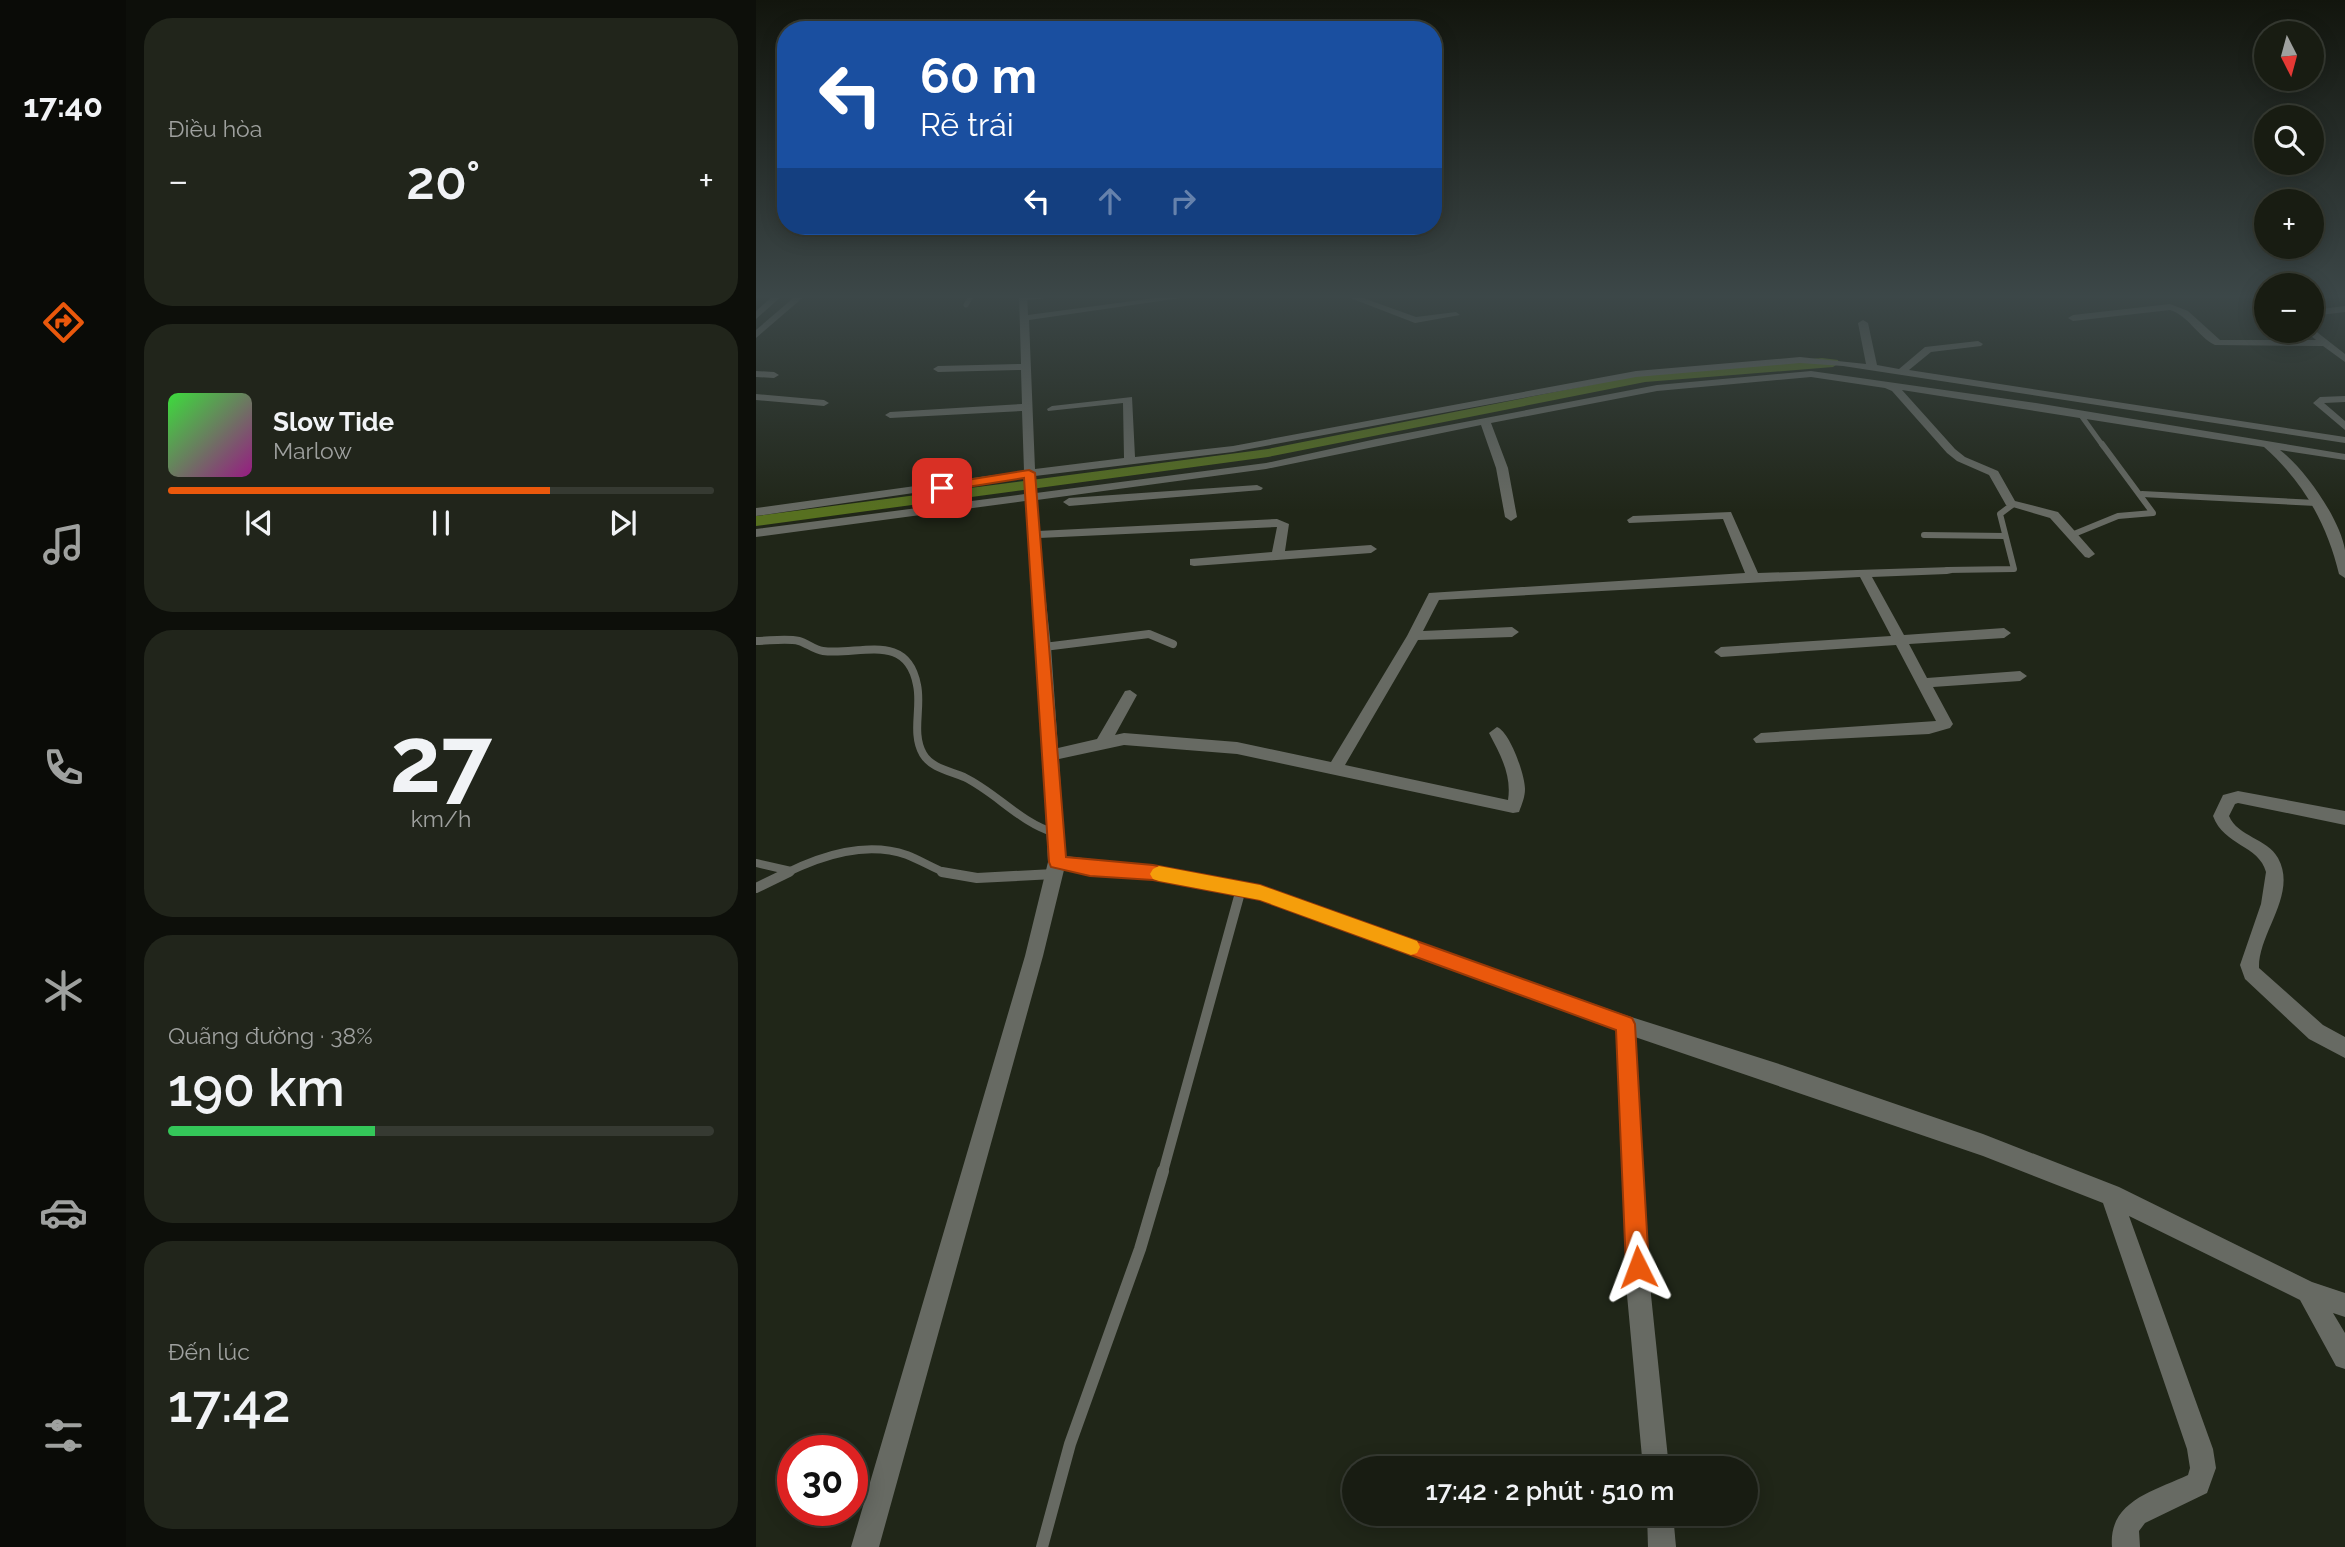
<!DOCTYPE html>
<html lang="vi">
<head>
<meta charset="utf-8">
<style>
  body { margin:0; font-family:Raleway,sans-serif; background:#21251b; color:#f1f3f6; height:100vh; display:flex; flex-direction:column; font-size:26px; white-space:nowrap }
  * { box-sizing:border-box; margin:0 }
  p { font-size:23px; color:#9fa19f }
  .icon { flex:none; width:38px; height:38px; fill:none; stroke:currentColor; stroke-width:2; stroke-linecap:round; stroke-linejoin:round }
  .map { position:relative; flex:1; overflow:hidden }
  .drawer { display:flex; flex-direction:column; gap:18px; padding:18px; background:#0d0f0a; width:630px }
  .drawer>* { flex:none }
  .guide { position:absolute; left:21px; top:21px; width:665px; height:214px; border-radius:28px; box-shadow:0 4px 18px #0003,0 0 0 2px #363a32; background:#1a4fa0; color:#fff; overflow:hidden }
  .needle { width:46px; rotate:174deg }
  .controls { position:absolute; left:1498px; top:21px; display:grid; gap:14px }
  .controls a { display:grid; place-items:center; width:70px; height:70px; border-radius:50%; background:#181c12; box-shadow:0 4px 18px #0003,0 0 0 2px #363a32; font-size:35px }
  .speed { position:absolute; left:21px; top:1435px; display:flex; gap:14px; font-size:35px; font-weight:700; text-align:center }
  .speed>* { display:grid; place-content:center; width:91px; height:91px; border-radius:50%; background:#181c12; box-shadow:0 4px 18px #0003,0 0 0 2px #363a32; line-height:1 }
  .speed .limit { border:10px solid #d22; background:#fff; color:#111 }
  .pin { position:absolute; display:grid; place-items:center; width:60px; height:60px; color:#fff; margin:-30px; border-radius:14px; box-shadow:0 4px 10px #0006 }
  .me { position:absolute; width:77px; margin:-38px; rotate:357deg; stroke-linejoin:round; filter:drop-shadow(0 0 5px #0008) }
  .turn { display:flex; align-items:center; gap:24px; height:147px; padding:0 28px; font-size:32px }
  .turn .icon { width:91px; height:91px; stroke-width:2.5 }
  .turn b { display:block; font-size:49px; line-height:60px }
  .lanes { display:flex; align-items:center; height:66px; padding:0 28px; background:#0003; justify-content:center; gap:35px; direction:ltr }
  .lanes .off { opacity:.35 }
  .big { font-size:52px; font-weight:600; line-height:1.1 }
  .drawer .tile { flex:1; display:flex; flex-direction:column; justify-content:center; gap:10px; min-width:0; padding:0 24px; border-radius:28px; background:#21251b }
  .drawer .dial { align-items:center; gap:0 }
  .dial b { font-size:91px; line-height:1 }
  .song { display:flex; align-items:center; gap:21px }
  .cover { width:84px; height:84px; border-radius:10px; background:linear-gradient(135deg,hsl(120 70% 55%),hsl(310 70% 35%)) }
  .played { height:7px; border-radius:4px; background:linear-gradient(90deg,#ea580c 70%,#363a32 70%) }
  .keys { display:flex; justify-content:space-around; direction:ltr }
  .heat { display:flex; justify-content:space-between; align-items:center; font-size:38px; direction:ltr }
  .charge { height:10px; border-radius:5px; background:linear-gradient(90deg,#34c759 38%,#363a32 0) }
  .trip { position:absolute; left:586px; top:1456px; width:416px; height:70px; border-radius:35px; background:#181c12; box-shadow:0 4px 18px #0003,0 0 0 2px #363a32; font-weight:600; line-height:70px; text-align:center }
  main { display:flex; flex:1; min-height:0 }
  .menu { display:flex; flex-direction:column; width:126px; justify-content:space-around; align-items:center; background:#0a0b07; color:#9fa19f }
  .menu .icon { width:49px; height:49px }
  .menu .current { color:#ea580c }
  .menu b { font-size:32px; color:#f1f3f6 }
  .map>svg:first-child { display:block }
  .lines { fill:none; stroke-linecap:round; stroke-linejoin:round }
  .canal { fill:#577020; fill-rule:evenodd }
  .lane-far4 { stroke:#676a63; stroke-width:5 }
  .lane-far3 { stroke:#676a63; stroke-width:6 }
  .lane-far2 { stroke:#676a63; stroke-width:8 }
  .lane-far1 { stroke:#676a63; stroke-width:10 }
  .lane { stroke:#676a63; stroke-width:12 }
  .street { fill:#676a63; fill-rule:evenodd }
  .route { fill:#ea580c; stroke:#983908; stroke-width:2 }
  .slow { fill:#f59e0b }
</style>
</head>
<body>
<main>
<nav class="menu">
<b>17:40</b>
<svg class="icon current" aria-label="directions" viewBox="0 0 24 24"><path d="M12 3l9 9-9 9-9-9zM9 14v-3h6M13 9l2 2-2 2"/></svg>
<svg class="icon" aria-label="music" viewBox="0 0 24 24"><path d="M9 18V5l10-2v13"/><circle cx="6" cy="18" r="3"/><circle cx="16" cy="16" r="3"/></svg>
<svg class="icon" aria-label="phone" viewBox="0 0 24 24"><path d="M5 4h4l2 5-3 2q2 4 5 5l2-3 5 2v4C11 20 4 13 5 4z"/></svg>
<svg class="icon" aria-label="climate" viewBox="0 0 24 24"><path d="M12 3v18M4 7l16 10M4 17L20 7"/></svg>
<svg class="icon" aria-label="car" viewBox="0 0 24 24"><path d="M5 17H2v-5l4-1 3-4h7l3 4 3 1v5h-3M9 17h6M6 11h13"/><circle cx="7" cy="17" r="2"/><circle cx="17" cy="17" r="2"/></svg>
<svg class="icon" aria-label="filters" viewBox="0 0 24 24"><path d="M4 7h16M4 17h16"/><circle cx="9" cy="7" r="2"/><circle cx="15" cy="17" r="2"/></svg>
</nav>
<section class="drawer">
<div class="tile"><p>Điều hòa</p>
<div class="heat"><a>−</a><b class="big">20°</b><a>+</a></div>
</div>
<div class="tile">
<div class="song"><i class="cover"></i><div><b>Slow Tide</b><p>Marlow</p></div></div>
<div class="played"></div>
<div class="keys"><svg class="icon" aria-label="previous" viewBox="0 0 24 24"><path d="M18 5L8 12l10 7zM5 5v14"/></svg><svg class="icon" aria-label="pause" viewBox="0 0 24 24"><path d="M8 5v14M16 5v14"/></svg><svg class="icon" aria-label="next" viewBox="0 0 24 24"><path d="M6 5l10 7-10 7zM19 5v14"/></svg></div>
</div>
<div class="tile dial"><b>27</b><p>km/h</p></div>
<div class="tile"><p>Quãng đường · 38%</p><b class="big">190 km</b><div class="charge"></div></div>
<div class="tile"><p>Đến lúc</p><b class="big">17:42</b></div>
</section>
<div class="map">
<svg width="1589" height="1547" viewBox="0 0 1589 1547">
  <rect width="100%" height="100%" fill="#202618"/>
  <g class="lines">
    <path class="canal" d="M1066 358 1082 360 1083 363 1077 367 889 382 512 457 0 526V516L512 449 889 374Z"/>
    <g class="lane-far4">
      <path d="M267 298 304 294"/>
      <path d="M210 305 216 294"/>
      <path d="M1324 414 1347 446"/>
    </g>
    <g class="lane-far3">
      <path d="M1386 494 1560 503"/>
      <path d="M1318 534 1362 516 1397 513 1346 444"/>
      <path d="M1168 535 1249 536"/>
      <path d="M1191 570 1258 569 1244 514 1256 505"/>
      <path d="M383 635H396"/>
    </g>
    <g class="lane-far2">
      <path d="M0 641C13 641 30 638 43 641 51 643 58 650 67 651 102 656 151 631 161 685 166 707 155 733 167 754 175 768 194 771 208 777 241 793 263 822 299 833"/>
      <path d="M288 647 393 634 417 644"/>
      <path d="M0 863 35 871"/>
      <path d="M30 873C67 855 110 841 151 855 164 860 177 868 190 873"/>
    </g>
    <g class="lane-far1">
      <path d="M186 872 221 878 298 874"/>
      <path d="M0 888 33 872"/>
      <path d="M407 1172 485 889"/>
    </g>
    <path class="lane" d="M286 1547 314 1444 384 1249 407 1171"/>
    <g class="street">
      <path d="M19 294H28L0 319V311Z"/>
      <path d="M42 294H51L0 338V330Z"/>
      <path d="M263 294H271L272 315 429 294H452L273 320 279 469 368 458 367 403 292 411 291 409 296 406 376 397 379 457 477 446 880 371 1044 357 1110 364 1102 323 1107 320 1112 323 1121 365 1143 369 1169 347 1222 341 1227 344 1225 346 1175 352 1153 370 1589 437V443L1087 366 1044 363 880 377 477 452 279 476 280 493 510 463 620 439 901 385 1055 371 1280 403 1589 454V460L1524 450C1549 469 1584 519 1589 550 1589 559 1589 569 1589 578L1583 574C1571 524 1547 481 1508 447L1146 390 1199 449 1209 457 1242 471 1259 501 1302 512 1339 554 1333 558 1329 557 1294 518 1250 505 1233 475 1201 461 1191 453 1136 391 1129 388 1055 377 901 391 735 423 752 468 761 517 755 521 749 517 740 468 725 425 510 469 281 500 282 531 521 519 533 524 529 551 615 545 621 549 615 553 438 566 434 565V559L516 552 521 527 283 538 295 647 302 748 341 739 369 691 374 690 381 695 359 735 368 733 481 742 575 762 651 636 673 593 989 573 967 519 873 523 871 520 877 516 975 512 1002 573 1196 567V573L1191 574 1116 577 1148 635 1248 628 1255 633 1248 638 1153 644 1171 678 1264 671 1271 676 1264 681 1177 687 1197 724 1194 728 1173 734 1000 743 997 739 1005 733 1180 721 1140 645 965 657 958 652 965 647 1135 636 1104 577 683 600 667 631 756 627 763 632 756 637 662 640 589 765 752 800C756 775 744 754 733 733L741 727C754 732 769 775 769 789 769 797 766 804 763 812L757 813 481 754 368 745 303 759 309 856 397 866 504 886 869 1015 1026 1065 1227 1134 1363 1187 1556 1282 1589 1293V1317L1577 1313 1589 1333V1369L1580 1366 1544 1300 1373 1216 1457 1449 1460 1468 1451 1493 1389 1523 1383 1531 1384 1547H1356C1352 1501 1398 1491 1432 1475L1434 1468 1431 1449 1347 1203 1227 1156 879 1037 895 1295 913 1468H887L871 1295 860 1030 504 900 397 880 308 870 287 956 123 1547H95L269 956 292 862 281 647 269 501 0 537V529L269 494 268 477 0 516V508L268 471 266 411 134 418 129 415 134 412 266 404 265 370 182 372 177 369 182 366 265 364Z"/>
      <path d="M584 294H596L660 317 700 312 704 315 659 323Z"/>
      <path d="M1501 294H1510V301Z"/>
      <path d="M1414 304 1432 311 1464 340H1560L1549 331 1557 329 1589 354V362L1567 346 1459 345C1441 336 1433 316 1414 310L1317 321 1312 318 1317 315Z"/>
      <path d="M1589 306V312L1556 316V310Z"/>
      <path d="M0 371 18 372 23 375 18 378 0 377Z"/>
      <path d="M0 394 68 400 73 403 68 406 0 400Z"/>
      <path d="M1589 396V402L1568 403 1589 421V430L1557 403 1564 397Z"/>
      <path d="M501 485 507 488 505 490 313 506 307 502 313 498Z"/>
      <path d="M1482 791 1589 811V825L1482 803 1479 804 1473 816C1482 837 1511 838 1522 858 1542 894 1502 933 1503 968L1567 1025 1589 1037V1058L1553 1039 1489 979 1484 965 1505 904 1510 872C1503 845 1468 846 1457 816L1467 795Z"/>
      <path d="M891 1514H917L920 1547H892Z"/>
    </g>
  </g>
  <linearGradient id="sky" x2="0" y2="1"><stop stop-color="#12150d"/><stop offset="0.58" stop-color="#3c4748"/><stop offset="1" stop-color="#3c4748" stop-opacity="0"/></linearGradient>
  <rect width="1589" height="511" fill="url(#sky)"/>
  <path class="route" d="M273 470 279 473 310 857 397 865 504 885 876 1018 879 1024 893 1267 890 1276 882 1279 873 1276 870 1267 860 1030 504 900 397 880 334 876 295 867 293 862 268 478 186 491 180 488 186 484Z"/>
  <path class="slow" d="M403 866 504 885 661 941 664 947 661 953 655 955 504 900 403 881 397 879 394 874 397 869Z"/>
</svg>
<div class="controls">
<a><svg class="needle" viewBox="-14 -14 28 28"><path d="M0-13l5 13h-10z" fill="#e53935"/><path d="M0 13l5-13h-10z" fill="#9fa19f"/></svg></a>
<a><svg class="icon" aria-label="search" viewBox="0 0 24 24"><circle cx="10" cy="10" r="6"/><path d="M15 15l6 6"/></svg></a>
<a>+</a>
<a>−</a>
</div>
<div class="speed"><div class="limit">30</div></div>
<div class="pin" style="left:186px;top:488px;background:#d93025"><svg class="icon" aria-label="arrive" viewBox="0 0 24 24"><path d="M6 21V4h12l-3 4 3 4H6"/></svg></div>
<svg class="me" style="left:882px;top:1267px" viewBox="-20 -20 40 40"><path d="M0-17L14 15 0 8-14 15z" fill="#ea580c" stroke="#fff" stroke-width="4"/></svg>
<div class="trip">17:42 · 2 phút · 510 m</div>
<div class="guide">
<div class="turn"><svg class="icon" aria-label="left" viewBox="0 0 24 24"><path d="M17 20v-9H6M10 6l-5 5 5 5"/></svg><div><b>60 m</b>Rẽ trái</div></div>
<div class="lanes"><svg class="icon" aria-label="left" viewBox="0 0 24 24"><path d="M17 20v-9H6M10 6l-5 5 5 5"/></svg><svg class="icon off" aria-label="ahead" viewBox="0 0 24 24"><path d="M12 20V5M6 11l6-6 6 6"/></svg><svg class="icon off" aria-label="right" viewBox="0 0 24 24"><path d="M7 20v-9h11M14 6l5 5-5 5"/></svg></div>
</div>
</div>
</main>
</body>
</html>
